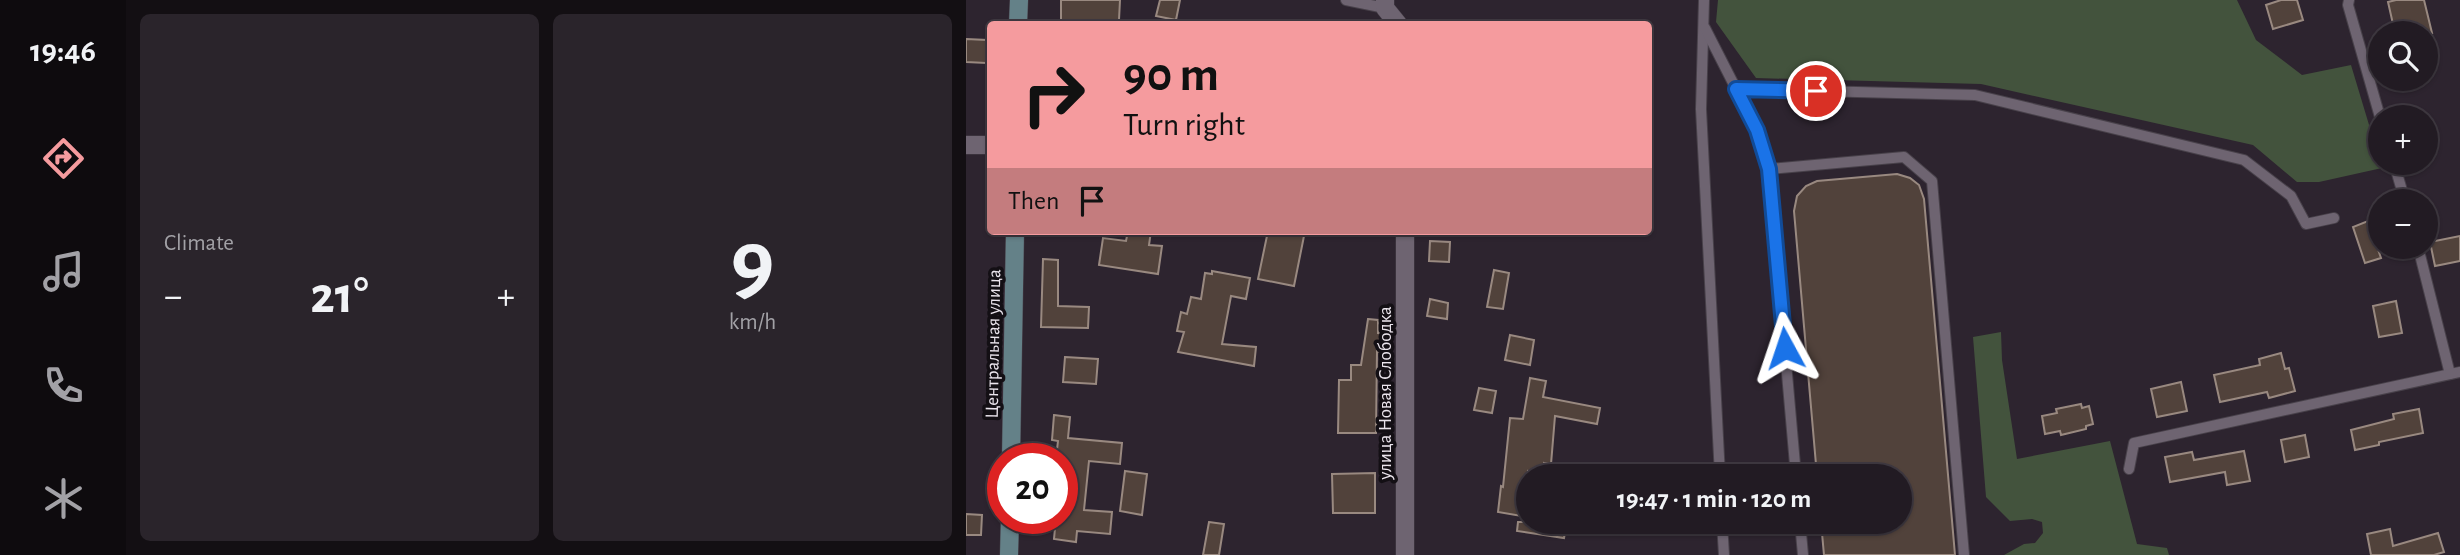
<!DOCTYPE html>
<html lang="en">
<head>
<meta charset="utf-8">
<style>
  body { margin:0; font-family:"Alegreya Sans",sans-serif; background:#2a242b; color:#f1f3f6; height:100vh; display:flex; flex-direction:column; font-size:26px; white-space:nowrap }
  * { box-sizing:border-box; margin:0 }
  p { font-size:23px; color:#a2a1a6 }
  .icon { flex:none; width:38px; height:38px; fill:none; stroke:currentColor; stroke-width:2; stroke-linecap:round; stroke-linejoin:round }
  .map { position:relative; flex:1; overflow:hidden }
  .drawer { display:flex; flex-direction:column; gap:14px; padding:14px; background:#130f13; width:840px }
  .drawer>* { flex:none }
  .guide { position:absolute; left:21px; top:21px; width:665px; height:214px; border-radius:7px; box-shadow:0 2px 5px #0004,0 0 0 2px #3f3941; background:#f59b9e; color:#111; overflow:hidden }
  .controls { position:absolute; left:1402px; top:21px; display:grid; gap:14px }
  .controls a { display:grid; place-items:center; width:70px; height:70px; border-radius:50%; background:#221b23; box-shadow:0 2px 5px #0004,0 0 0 2px #3f3941; font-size:35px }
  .speed { position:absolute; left:21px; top:443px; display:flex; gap:14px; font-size:35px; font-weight:700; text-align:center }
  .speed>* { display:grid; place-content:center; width:91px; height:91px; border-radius:50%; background:#221b23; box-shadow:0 2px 5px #0004,0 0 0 2px #3f3941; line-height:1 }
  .speed .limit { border:10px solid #d22; background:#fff; color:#111 }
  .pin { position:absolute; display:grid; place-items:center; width:60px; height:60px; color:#fff; margin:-30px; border:4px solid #fff; border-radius:50%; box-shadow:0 2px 7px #0007 }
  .me { position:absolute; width:77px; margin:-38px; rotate:355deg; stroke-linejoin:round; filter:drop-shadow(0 0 5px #0008) }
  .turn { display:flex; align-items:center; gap:24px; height:147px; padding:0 21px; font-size:32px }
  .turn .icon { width:91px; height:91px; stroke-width:2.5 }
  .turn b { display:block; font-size:49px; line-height:60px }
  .then { display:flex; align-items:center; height:66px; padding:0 21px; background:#0003; gap:14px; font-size:26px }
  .big { font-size:52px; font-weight:700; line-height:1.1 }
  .drawer .widget { flex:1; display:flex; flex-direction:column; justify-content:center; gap:10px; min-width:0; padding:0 24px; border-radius:10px; background:#2a242b }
  .drawer .dial { align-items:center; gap:0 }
  .dial b { font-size:91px; line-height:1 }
  .heat { display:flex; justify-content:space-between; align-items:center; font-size:38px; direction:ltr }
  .drawer .tiles { flex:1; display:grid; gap:14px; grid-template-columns:repeat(2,1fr) }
  .trip { position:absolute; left:550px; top:464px; width:396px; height:70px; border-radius:35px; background:#221b23; box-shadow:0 2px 5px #0004,0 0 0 2px #3f3941; font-weight:700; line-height:70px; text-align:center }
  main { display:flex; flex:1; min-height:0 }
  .tabs { display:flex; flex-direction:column; width:126px; justify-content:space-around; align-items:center; background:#0e0b0e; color:#a2a1a6 }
  .tabs .icon { width:49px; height:49px }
  .tabs .current { color:#f59b9e }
  .tabs b { font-size:32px; color:#f1f3f6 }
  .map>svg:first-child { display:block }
  .green { fill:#43533d }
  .building { fill:#51423b; stroke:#998980; stroke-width:2 }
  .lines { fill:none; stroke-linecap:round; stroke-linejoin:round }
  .service-casing { stroke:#48414a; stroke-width:12 }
  .minor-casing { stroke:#48414a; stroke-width:19 }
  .secondary-casing { stroke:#48414a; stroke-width:19 }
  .service { stroke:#6e6471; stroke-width:10 }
  .minor { stroke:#6e6471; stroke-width:18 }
  .secondary { stroke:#648188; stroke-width:18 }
  .route-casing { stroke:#114b97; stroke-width:18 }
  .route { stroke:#1a73e8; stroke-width:12 }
  .labels { text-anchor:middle; stroke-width:7; stroke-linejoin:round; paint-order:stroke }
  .street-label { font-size:19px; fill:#ebe5ed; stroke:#130f14 }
</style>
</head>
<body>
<main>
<nav class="tabs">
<b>19:46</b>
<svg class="icon current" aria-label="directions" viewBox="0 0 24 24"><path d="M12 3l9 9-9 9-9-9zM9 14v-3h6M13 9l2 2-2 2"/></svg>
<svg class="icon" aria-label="music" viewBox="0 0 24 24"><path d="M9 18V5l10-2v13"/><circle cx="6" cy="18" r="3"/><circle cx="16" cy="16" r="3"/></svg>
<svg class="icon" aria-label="phone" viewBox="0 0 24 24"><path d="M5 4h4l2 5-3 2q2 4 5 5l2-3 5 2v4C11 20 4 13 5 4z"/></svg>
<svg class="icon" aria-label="climate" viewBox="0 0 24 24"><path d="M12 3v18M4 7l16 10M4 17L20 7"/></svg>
</nav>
<section class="drawer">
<div class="tiles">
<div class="widget"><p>Climate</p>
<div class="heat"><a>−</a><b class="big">21°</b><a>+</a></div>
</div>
<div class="widget dial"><b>9</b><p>km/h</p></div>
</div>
</section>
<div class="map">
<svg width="1494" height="555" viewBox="0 0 1494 555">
  <rect width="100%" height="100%" fill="#2d242f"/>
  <g class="green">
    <path d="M752 0H1271L1290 40 1336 75 1385 65 1416 168 1353 182H1331L1287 145 1015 84 790 78 750 22Z"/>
    <path d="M1035 332 1036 360 1051 459 1144 441 1171 544 1201 548 1203 555H1038L1058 544 1069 543 1077 533 1076 522 1066 519 1044 521 1020 497 1007 337Z"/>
  </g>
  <g class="building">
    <path d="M95 0H154L153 20H95Z"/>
    <path d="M194 0H214L210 20 190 16Z"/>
    <path d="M1315 0H1331L1337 20 1307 29 1300 5Z"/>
    <path d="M1430 0H1458L1466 33H1429L1422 2Z"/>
    <path d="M0 39 21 40 20 63 0 62Z"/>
    <path d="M931 174 944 178 953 185 958 199 989 555H858L855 522H933V476H851L828 211 831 196 840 186 851 181Z"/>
    <path d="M1402 221 1415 258 1399 263 1387 227Z"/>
    <path d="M162 231H185L183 245 196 246 192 274 133 265 137 238 160 241Z"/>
    <path d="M302 231H339L328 286 292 279Z"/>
    <path d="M1494 236V261L1469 266 1464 242Z"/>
    <path d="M464 241 484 242 483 262 463 261Z"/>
    <path d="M77 259 92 260V306L123 307 122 328 75 327Z"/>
    <path d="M528 270 543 273 537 309 521 307Z"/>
    <path d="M246 271 284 278 280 299 265 296 256 344 290 347 288 366 212 352 218 332 211 331 215 312 221 314 225 297 235 299 239 273 246 274Z"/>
    <path d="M464 299 482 303 481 319 461 316Z"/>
    <path d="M1430 301 1436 333 1413 337 1407 306Z"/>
    <path d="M402 319 412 320V333L422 334 419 353 411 351 410 433H372L373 380H385V365H395Z"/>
    <path d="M544 335 568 340 564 365 539 360Z"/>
    <path d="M1315 353 1319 369 1323 368 1329 391 1303 398 1301 392 1254 402 1248 375 1294 365 1293 359Z"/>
    <path d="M99 357 132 359 130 384 97 382Z"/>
    <path d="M564 378 580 381 577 397 634 408 631 424 589 416 585 464 578 463 577 473 562 471V517L532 512 535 486 537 487 544 418 557 419Z"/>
    <path d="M1215 382 1221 411 1191 417 1185 389Z"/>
    <path d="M513 388 530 391 526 413 508 410Z"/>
    <path d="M1115 404 1116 408 1123 406 1127 424 1120 426V429L1095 435 1094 431 1079 434 1076 416 1091 413 1090 409Z"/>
    <path d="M1453 409 1457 433 1413 442V445L1389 450 1385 430 1428 419 1427 414Z"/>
    <path d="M88 415 104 417 102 438 156 443 154 464 123 461 118 510 146 512 144 534 111 531 110 542 88 539 90 518H96V458H90L92 441 86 440Z"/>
    <path d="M1339 435 1343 457 1319 462 1315 440Z"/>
    <path d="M1278 451 1284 481 1261 485 1259 472 1204 482 1199 457 1226 452 1228 460Z"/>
    <path d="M159 471 181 474 176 515 154 511Z"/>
    <path d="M409 473V513H367L366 474Z"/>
    <path d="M0 514 16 515 15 535H0Z"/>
    <path d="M243 522 258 524 253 555H237Z"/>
    <path d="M552 522H601L598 538 551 531Z"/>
    <path d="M1424 529 1427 546 1472 533 1478 552 1468 555H1405L1401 534Z"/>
  </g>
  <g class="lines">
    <defs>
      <g id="service">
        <path d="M380 0 419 8"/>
        <path d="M738 0 735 109 754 476"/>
        <path d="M1383 0 1382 5 1414 117"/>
        <path d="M739 28 791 130 803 169 830 476"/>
        <path d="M770 89 1009 95 1278 160 1325 196 1340 224 1368 218"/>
        <path d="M1428 163 1439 201"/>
        <path d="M803 169 938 157 966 181 998 555"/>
        <path d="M1452 247 1484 374"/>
        <path d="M1163 469 1168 443 1494 372"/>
        <path d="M756 522 758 555"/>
        <path d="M834 522 837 555"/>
      </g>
      <g id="minor">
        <path d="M419 0V8L432 24"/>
        <path d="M0 145H24"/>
        <path d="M439 555V231"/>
      </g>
      <g id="secondary">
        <path d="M52 24 53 0"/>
        <path d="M45 458 49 231"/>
        <path d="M43 555 44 518"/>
      </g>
    </defs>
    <use href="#service" class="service-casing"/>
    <use href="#minor" class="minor-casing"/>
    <use href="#secondary" class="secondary-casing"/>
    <use href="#service" class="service"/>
    <use href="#minor" class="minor"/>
    <use href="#secondary" class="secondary"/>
  </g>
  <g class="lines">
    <defs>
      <path id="route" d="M819 348 803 169 791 130 770 89 850 91"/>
    </defs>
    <use href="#route" class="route-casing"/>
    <use href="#route" class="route"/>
  </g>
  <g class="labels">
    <g class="street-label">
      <text transform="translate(26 344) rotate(-89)" y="7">Центральная улица</text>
      <text transform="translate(418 393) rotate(-90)" y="7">улица Новая Слободка</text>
    </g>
  </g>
</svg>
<div class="controls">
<a><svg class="icon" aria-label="search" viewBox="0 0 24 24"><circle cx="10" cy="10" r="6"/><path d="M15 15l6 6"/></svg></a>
<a>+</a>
<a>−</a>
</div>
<div class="speed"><div class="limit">20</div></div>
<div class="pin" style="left:850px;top:91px;background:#d93025"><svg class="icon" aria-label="arrive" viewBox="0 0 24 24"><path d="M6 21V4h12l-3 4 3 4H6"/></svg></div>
<svg class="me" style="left:819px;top:348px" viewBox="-20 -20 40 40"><path d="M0-17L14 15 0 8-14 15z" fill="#1a73e8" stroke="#fff" stroke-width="4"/></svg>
<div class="trip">19:47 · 1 min · 120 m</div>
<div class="guide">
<div class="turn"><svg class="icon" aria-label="right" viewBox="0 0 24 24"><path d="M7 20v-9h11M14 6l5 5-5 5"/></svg><div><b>90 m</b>Turn right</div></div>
<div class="then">Then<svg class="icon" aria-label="arrive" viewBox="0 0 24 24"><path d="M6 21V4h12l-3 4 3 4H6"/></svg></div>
</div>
</div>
</main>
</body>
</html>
